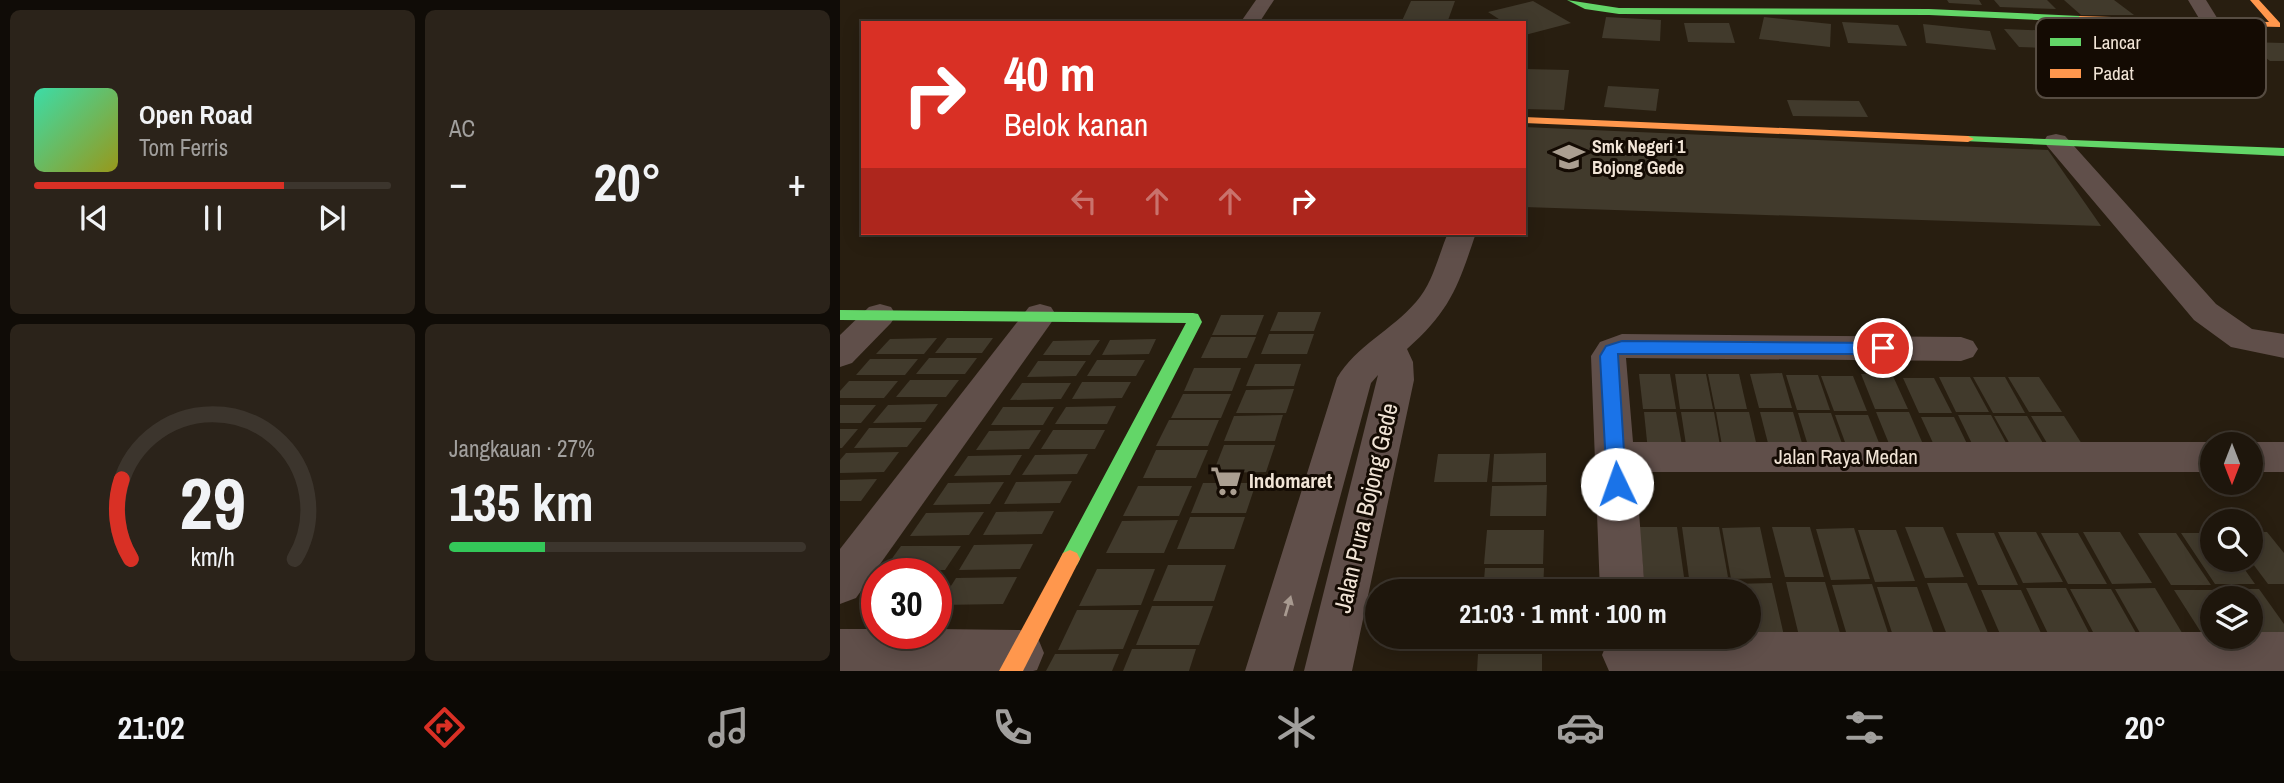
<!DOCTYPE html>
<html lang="id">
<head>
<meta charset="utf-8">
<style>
  body { margin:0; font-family:"Archivo Narrow",sans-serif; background:#2b231a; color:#f1f3f6; height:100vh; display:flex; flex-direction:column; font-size:26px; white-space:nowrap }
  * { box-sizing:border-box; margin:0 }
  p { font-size:23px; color:#a19f9d }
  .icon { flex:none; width:38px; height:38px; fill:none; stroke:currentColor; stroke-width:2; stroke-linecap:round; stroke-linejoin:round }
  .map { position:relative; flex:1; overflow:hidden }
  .side { display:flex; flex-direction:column; gap:10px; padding:10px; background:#100c07; width:840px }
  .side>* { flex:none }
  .top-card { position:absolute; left:21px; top:21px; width:665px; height:214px; border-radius:0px; box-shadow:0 4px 18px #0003,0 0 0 2px #3c352d; background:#d93025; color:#fff; overflow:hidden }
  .needle { width:46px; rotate:180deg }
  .controls { position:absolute; left:1360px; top:432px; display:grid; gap:14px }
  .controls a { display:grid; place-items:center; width:63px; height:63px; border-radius:50%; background:#1e160c; box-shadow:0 4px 18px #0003,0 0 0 2px #3c352d; font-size:35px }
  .speed { position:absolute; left:21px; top:558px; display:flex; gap:14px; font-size:35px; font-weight:700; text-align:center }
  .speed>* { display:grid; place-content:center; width:91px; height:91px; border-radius:50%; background:#1e160c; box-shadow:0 4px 18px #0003,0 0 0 2px #3c352d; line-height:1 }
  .speed .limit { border:10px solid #d22; background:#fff; color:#111 }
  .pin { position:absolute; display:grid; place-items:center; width:60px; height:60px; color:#fff; margin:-30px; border:4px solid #fff; border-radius:50%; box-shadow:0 2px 7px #0007 }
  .me { position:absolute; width:77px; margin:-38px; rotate:357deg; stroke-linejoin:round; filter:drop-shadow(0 0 5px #0008) }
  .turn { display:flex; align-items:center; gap:24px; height:147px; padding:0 28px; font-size:32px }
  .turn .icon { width:91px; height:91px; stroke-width:2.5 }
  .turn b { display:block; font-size:49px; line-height:60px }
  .lanes { display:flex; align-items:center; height:66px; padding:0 28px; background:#0003; justify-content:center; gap:35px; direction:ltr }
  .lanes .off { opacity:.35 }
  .big { font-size:52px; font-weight:700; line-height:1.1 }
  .side .card { flex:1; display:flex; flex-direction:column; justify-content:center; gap:10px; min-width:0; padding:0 24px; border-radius:10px; background:#2b231a }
  .side .dial { align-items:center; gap:0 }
  .dial svg { height:182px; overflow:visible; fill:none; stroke:#3c352d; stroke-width:7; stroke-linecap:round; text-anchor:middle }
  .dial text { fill:#f1f3f6; stroke:none }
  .song { display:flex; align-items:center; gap:21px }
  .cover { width:84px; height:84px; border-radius:10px; background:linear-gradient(135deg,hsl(160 70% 55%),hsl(60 70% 35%)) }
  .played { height:7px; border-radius:4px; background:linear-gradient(90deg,#d93025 70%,#3c352d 70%) }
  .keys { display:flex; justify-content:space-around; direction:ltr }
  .heat { display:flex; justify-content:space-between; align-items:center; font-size:38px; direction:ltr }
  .charge { height:10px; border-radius:5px; background:linear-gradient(90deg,#34c759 27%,#3c352d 0) }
  .side .tiles { flex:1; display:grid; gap:10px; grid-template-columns:repeat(2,1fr) }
  .trip { position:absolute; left:525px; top:579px; width:396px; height:70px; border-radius:35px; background:#1e160c; box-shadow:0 4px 18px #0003,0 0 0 2px #3c352d; font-weight:700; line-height:70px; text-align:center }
  .tabs { display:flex; height:112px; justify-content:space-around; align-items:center; background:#0c0905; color:#a19f9d }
  .tabs .icon { width:49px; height:49px }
  .tabs .current { color:#d93025 }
  .tabs b { font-size:32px; color:#f1f3f6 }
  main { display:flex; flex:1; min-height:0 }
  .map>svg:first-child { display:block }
  .building { fill:#413a2c }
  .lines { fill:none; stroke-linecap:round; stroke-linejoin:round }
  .street { fill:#604f4a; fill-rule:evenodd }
  .fast { fill:#63d668; fill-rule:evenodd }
  .slow { fill:#ff974d; fill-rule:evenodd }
  .oneway { fill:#a89a90 }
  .route { fill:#1a73e8; stroke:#114b97; stroke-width:2 }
  .labels { text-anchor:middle; stroke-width:6; stroke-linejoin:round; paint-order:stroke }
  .far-poi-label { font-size:18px; font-weight:bold; fill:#f1e4d6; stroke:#140b03; text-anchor:start }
  .street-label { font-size:21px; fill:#f1e4d6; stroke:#140b03 }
  .poi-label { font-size:21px; font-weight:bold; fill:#f1e4d6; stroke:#140b03; text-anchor:start }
  .near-street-label { font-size:24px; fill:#f1e4d6; stroke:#140b03 }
  .key { fill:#140b03; stroke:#564c42; stroke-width:2 }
  .key-label { font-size:19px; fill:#f1e4d6 }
</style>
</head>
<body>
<main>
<section class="side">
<div class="tiles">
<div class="card">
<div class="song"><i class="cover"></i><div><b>Open Road</b><p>Tom Ferris</p></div></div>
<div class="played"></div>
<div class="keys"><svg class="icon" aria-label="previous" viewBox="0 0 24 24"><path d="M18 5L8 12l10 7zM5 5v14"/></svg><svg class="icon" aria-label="pause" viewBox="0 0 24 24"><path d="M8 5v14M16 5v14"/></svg><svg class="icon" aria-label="next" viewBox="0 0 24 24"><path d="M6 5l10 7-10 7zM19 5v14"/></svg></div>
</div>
<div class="card"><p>AC</p>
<div class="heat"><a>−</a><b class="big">20°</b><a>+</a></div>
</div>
<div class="card dial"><svg viewBox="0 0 100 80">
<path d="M14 69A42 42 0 1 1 86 69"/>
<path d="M14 69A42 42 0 0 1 10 34" stroke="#d93025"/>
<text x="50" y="56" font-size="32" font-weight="700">29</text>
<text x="50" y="72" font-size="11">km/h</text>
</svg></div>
<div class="card"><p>Jangkauan · 27%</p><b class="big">135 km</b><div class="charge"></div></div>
</div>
</section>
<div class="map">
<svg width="1444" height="671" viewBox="0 0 1444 671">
  <rect width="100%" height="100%" fill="#281e10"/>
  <g class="building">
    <path d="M1107 0H1139L1142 5 1109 3Z"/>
    <path d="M1154 0H1207L1216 9 1160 7Z"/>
    <path d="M1224 0H1274L1294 15H1241Z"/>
    <path d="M571 1H615L607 23H561Z"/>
    <path d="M693 1 731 23 685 35 684 23H665L648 12Z"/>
    <path d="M766 17 821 20 820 41 762 38Z"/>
    <path d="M924 17 991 24 990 47 919 39Z"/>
    <path d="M1002 22 1058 25 1067 46 1008 43Z"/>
    <path d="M844 23H889L895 43 848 42Z"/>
    <path d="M1083 24 1150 31 1156 50 1086 43Z"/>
    <path d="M1164 29 1214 31 1231 49 1179 47Z"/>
    <path d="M1405 42 1444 43V61H1430Z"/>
    <path d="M684 69 729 70 724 110 684 109Z"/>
    <path d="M768 86 819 89 816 111 764 107Z"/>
    <path d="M947 100 1019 101 1028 117 953 116Z"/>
    <path d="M684 127 1208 150 1261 226 684 207Z"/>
    <path d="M438 312H481L474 331H430Z"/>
    <path d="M381 315H424L416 335H372Z"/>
    <path d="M429 334H474L467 354H421Z"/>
    <path d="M371 337H416L407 358H361Z"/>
    <path d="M97 338 84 354H36L50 339Z"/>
    <path d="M107 338H153L142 353H95Z"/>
    <path d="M316 339 309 354 262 355 270 340Z"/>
    <path d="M260 340 250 355H203L213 341Z"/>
    <path d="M89 358H137L125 374H76Z"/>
    <path d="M30 359H78L65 375H16Z"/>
    <path d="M257 360H305L296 376H247Z"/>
    <path d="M198 361H246L236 376 187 377Z"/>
    <path d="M415 364H461L454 386H406Z"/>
    <path d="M354 368H401L392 391H344Z"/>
    <path d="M942 373 952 408H919L910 374Z"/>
    <path d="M799 374H830L836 409H803Z"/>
    <path d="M835 374H866L873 409H840Z"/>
    <path d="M868 374H899L907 409H875Z"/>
    <path d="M1021 374H1052L1068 409H1035Z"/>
    <path d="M946 375H978L990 410H957Z"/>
    <path d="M981 376H1013L1027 411H994Z"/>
    <path d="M1099 377H1130L1149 412H1116Z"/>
    <path d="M1133 377H1165L1185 413H1153Z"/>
    <path d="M1168 377H1199L1222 412H1189Z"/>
    <path d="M1063 378H1094L1112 413H1079Z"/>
    <path d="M70 380H119L106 397H56Z"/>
    <path d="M9 381H58L44 398H0V391Z"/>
    <path d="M242 382H291L282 398 232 399Z"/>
    <path d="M182 383H231L221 399 170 400Z"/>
    <path d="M454 389 446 413H396L406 390Z"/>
    <path d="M343 394H391L381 418H331Z"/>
    <path d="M98 404 85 422 33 423 48 405Z"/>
    <path d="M0 405H36L21 423H0Z"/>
    <path d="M276 406 267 424H215L226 407Z"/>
    <path d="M163 407H214L203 425H151Z"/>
    <path d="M804 412H836L843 451H808Z"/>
    <path d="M841 412H874L881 451H847Z"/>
    <path d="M876 412H909L918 451H883Z"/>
    <path d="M920 412H953L964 450 930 451Z"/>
    <path d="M1036 412H1069L1086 451H1052Z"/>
    <path d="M958 413H991L1005 452H970Z"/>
    <path d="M443 415 435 441H384L394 416Z"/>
    <path d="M995 415H1028L1043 453H1009Z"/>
    <path d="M1118 415H1151L1172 454H1137Z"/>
    <path d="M1154 416H1187L1210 455H1176Z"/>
    <path d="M1191 416H1224L1249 455H1214Z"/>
    <path d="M1081 417H1114L1133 456H1099Z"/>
    <path d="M329 420H379L368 446H316Z"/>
    <path d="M29 428H82L67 447 14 448Z"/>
    <path d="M0 429H18L2 448H0Z"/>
    <path d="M201 430 189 449 136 450 149 431Z"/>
    <path d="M213 430H265L255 449H201Z"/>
    <path d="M384 445H435L426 472 373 473Z"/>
    <path d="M316 450H368L356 478H303Z"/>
    <path d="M59 452 44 472 0 473V460L6 453Z"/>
    <path d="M706 453V482H652L654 454Z"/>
    <path d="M248 454 237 474 182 475 195 455Z"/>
    <path d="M598 454H650L647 482H594Z"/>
    <path d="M182 455 170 475 114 476 128 456Z"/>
    <path d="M37 479 21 501H0V480Z"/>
    <path d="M232 481 220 503 164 504 176 482Z"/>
    <path d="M164 482 150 504 93 505 108 483Z"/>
    <path d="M363 483H416L406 513H351Z"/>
    <path d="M707 485 706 516H650L652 486Z"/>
    <path d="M298 486H352L339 516H283Z"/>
    <path d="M214 511 202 534 143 535 156 512Z"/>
    <path d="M144 512 129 535 70 536 86 513Z"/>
    <path d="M350 517H405L394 549H337Z"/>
    <path d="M338 520 324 553H266L282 521Z"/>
    <path d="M799 527H837L844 577 804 578Z"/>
    <path d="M842 527H879L888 577 849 578Z"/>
    <path d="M920 527 931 578 891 579 882 528Z"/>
    <path d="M932 527H970L984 577H945Z"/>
    <path d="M1065 527H1103L1124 577 1085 578Z"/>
    <path d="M1014 528 1030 579 991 580 976 529Z"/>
    <path d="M647 530H704L703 564H644Z"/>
    <path d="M1018 530H1056L1075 581 1035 582Z"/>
    <path d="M1158 532H1196L1223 582 1183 583Z"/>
    <path d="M1243 532H1280L1312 583 1272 584Z"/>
    <path d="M1410 532H1427L1444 553V584H1428L1410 560Z"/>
    <path d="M1116 533H1154L1178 585H1138Z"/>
    <path d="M1201 533H1238L1267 584H1228Z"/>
    <path d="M1298 533H1336L1371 585H1331Z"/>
    <path d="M1341 533H1372V560H1398L1415 584H1375Z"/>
    <path d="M193 544 180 569 119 570 134 545Z"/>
    <path d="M61 546H121L105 570 43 571Z"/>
    <path d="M328 565H386L374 601H313Z"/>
    <path d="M645 568H704L703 592H643Z"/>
    <path d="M257 569H315L301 605 239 606Z"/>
    <path d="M177 577 163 604 99 605 116 578Z"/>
    <path d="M946 582H985L1002 640H960Z"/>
    <path d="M805 583H845L846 592H806Z"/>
    <path d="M850 583H890L891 592H851Z"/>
    <path d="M932 583 945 640 902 637H908V592H894L893 584Z"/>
    <path d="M1087 583H1127L1151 640H1109Z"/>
    <path d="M37 584V606H21Z"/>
    <path d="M1032 584 1051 642H1009L992 585Z"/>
    <path d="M1037 587H1077L1098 645H1056Z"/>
    <path d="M1186 588H1226L1256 646H1214Z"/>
    <path d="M1315 588 1350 646 1308 647 1275 589Z"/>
    <path d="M1230 589H1271L1304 647H1261Z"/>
    <path d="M1379 589H1419L1444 624V647L1410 635V598H1386Z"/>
    <path d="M1141 590H1181L1208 648H1166Z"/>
    <path d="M1334 590H1374L1380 598H1372V637H1406L1371 648Z"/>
    <path d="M312 606H373L359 645H296Z"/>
    <path d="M237 610H299L283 649 218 650Z"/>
    <path d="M638 637H701V648H637Z"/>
    <path d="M292 649H356L349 671H283Z"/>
    <path d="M215 654H279L272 671H206Z"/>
    <path d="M638 654H702V671H637Z"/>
  </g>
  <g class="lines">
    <g class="street">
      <path d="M416 0H434L419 23H400Z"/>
      <path d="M1348 0H1366L1379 21 1377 25H1363Z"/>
      <path d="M1216 134 1225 136 1376 304 1412 329 1444 334V358L1391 347 1354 320 1207 146 1204 141 1207 136Z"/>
      <path d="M608 233H636C618 286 611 310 567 349L573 362 574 380 512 671H464L538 375 531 383 453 671H405L497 378C516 346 552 330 576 302 593 283 598 256 608 233Z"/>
      <path d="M40 304 51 307 56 315 51 323 12 363 0 367V335L29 307Z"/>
      <path d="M200 304 211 307 216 315 211 323 16 598 0 604V549L189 307Z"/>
      <path d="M782 334 1121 337 1133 341 1138 349 1133 357 1121 361 786 358 793 442H1372L1381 444H1372V472H796L805 592H760L751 356 760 342Z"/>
      <path d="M1410 442H1444V472H1410V444H1401Z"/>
      <path d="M0 629H37V634H96V629L180 630 197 636 204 653 197 670 193 671H0Z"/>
      <path d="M908 632H1372V637H1410V632H1444V671H769L762 655 769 638 773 637H908Z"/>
    </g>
    <g class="fast">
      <path d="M727 0 779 8 1089 9 1240 16 1244 19 1240 22 1089 15 779 14 745 9Z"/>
      <path d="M1128 136 1444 148V156L1124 141 1122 139Z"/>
      <path d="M0 310 353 313 358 314 362 322 237 565 230 568 223 565 220 559 223 553 346 323 0 320Z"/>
    </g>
    <g class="slow">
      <path d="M1410 0H1419L1440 23V27L1265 23 1240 22 1236 19 1240 16 1429 22Z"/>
      <path d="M684 117 1128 136 1134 139 1128 142 684 123Z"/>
      <path d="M230 550 237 553 240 559 183 671H159L223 553Z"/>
    </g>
  </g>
  <defs><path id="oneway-solid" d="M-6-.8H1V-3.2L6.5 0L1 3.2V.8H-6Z" transform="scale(1.75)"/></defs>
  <use class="oneway" href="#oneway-solid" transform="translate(448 606) rotate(-74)"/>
  <path class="route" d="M782 341 1043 343 1051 348 1043 354H778L786 484 783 490 777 492 770 490 767 484 760 356 766 346Z"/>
  <defs>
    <symbol id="school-bare" viewBox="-9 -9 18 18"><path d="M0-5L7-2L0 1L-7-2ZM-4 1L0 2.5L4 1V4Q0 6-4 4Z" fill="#ab9f91" stroke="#140b03" stroke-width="2.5" paint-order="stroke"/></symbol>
    <symbol id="supermarket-bare" viewBox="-9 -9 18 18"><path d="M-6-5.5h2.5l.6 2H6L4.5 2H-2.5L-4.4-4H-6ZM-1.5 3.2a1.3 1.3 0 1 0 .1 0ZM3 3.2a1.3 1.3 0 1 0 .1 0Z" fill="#ab9f91" stroke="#140b03" stroke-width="2.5" paint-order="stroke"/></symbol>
  </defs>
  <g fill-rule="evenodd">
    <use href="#school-bare" x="707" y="135" width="44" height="44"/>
    <use href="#supermarket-bare" x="364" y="459" width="44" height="44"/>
  </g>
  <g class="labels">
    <g class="far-poi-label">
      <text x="752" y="153">Smk Negeri 1<tspan x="752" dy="21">Bojong Gede</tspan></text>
    </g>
    <g class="street-label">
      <text x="1006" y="464">Jalan Raya Medan</text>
    </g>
    <g class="poi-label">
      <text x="409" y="488">Indomaret</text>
    </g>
    <g class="near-street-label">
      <text transform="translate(526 508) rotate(-77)" y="8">Jalan Pura Bojong Gede</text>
    </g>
  </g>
  <rect x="1196" y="18" width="230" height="80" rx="10" class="key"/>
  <rect x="1210" y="38" width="31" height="8" fill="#63d668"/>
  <rect x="1210" y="69" width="31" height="9" fill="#ff974d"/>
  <g class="key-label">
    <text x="1253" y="49">Lancar</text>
    <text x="1253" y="80">Padat</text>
  </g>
</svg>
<div class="controls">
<a><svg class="needle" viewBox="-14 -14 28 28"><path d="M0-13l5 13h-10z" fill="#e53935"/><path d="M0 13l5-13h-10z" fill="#a19f9d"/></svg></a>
<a><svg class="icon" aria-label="search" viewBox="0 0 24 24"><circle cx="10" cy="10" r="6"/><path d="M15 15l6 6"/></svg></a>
<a><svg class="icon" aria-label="layers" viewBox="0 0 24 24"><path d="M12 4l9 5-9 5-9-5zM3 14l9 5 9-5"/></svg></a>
</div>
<div class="speed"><div class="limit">30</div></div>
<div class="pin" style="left:1043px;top:348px;background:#d93025"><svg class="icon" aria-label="arrive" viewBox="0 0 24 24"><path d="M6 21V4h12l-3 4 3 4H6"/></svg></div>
<svg class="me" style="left:777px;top:484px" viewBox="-20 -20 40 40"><circle r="19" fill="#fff"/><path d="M0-13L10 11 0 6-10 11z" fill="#1a73e8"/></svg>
<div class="trip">21:03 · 1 mnt · 100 m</div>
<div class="top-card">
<div class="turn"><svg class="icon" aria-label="right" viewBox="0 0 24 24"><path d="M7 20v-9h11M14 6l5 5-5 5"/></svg><div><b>40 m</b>Belok kanan</div></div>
<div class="lanes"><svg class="icon off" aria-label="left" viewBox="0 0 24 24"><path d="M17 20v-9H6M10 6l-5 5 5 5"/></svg><svg class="icon off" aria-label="ahead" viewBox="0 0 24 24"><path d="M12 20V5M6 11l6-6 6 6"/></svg><svg class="icon off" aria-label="ahead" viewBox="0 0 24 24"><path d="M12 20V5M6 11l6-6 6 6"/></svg><svg class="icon" aria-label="right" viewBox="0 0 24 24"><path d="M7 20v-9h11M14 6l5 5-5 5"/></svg></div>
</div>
</div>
</main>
<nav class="tabs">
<b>21:02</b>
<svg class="icon current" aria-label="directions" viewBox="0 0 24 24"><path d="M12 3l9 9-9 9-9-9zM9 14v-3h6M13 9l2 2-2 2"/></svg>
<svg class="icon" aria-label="music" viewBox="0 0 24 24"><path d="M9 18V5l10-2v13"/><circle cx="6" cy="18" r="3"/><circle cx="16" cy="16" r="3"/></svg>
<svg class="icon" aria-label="phone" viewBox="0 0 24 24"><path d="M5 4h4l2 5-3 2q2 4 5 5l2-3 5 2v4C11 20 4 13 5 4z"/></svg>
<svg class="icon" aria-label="climate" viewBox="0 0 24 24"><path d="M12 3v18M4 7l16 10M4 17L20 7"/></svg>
<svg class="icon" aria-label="car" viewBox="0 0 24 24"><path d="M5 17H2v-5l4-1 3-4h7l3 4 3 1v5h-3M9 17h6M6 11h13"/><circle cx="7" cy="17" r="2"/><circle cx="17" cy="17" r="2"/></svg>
<svg class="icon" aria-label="filters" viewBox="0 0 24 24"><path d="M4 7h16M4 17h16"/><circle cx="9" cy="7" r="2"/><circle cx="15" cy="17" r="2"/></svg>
<b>20°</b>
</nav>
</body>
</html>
